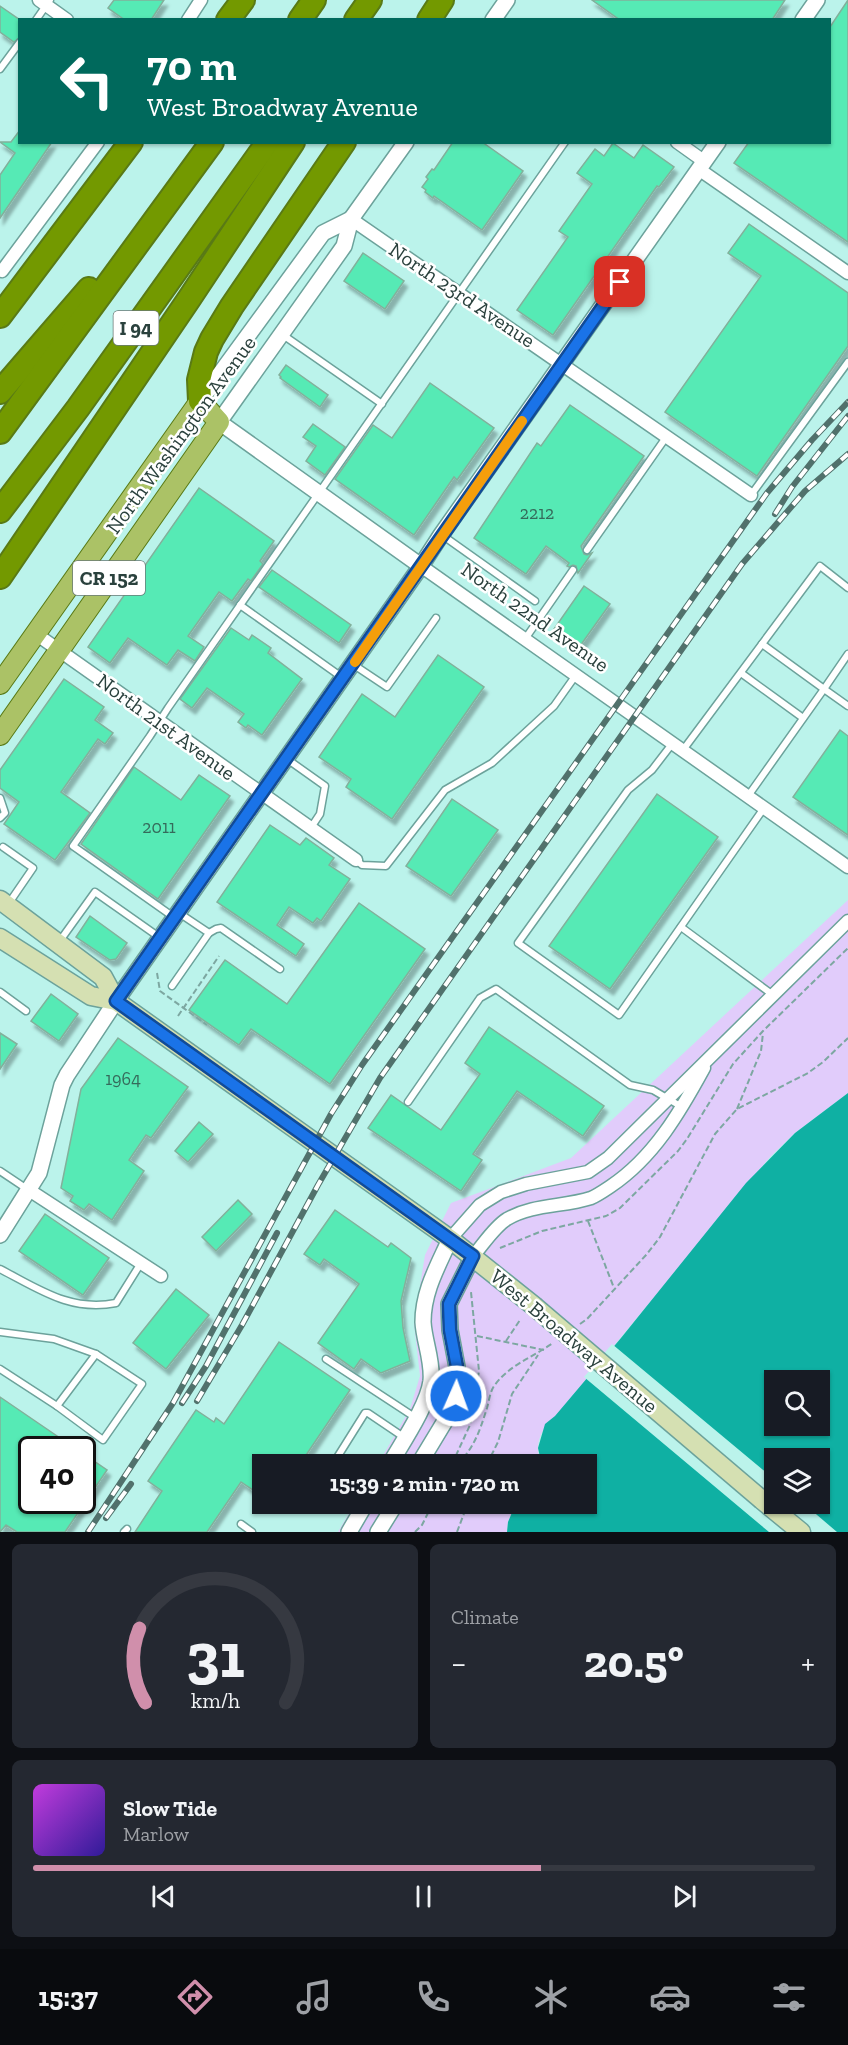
<!DOCTYPE html>
<html lang="en">
<head>
<meta charset="utf-8">
<style>
  body { margin:0; font-family:"Zilla Slab",serif; background:#242831; color:#f1f3f6; height:100vh; display:flex; flex-direction:column; font-size:22px; white-space:nowrap }
  * { box-sizing:border-box; margin:0 }
  p { font-size:20px; color:#9ea1a6 }
  .icon { flex:none; width:33px; height:33px; fill:none; stroke:currentColor; stroke-width:2; stroke-linecap:round; stroke-linejoin:round }
  .map { position:relative; height:1532px; overflow:hidden }
  .sheet { display:flex; flex-direction:column; gap:12px; padding:12px; background:#0d0f14; flex:1 }
  .sheet>* { flex:none }
  .guide { position:absolute; left:18px; top:18px; width:813px; height:126px; border-radius:0px; box-shadow:0 2px 4px #0004; background:#00695c; color:#fff; overflow:hidden }
  .tools { position:absolute; left:764px; top:1370px; display:grid; gap:12px }
  .tools a { display:grid; place-items:center; width:66px; height:66px; border-radius:0px; background:#171b24; box-shadow:0 2px 4px #0004; font-size:30px }
  .speed { position:absolute; left:18px; top:1436px; display:flex; gap:12px; font-size:30px; font-weight:700; text-align:center }
  .speed>* { display:grid; place-content:center; width:78px; height:78px; border-radius:50%; background:#171b24; box-shadow:0 2px 4px #0004; line-height:1 }
  .speed .limit { border:3px solid #111; border-radius:9px; background:#fff; color:#111 }
  .pin { position:absolute; display:grid; place-items:center; width:51px; height:51px; color:#fff; margin:-26px; border-radius:12px; box-shadow:0 3px 9px #0006 }
  .me { position:absolute; width:66px; margin:-33px; rotate:2deg; stroke-linejoin:round; filter:drop-shadow(0 0 4px #0008) }
  .turn { display:flex; align-items:center; gap:21px; height:126px; padding:0 30px; font-size:27px }
  .turn .icon { width:78px; height:78px; stroke-width:2.5 }
  .turn b { display:block; font-size:42px; line-height:51px }
  .big { font-size:45px; font-weight:700; line-height:1.1 }
  .sheet .card { flex:1; display:flex; flex-direction:column; justify-content:center; gap:9px; min-width:0; padding:0 21px; border-radius:9px; background:#242831 }
  .sheet .dial { align-items:center; gap:0 }
  .dial svg { height:156px; overflow:visible; fill:none; stroke:#363941; stroke-width:7; stroke-linecap:round; text-anchor:middle }
  .dial text { fill:#f1f3f6; stroke:none }
  .song { display:flex; align-items:center; gap:18px }
  .cover { width:72px; height:72px; border-radius:9px; background:linear-gradient(135deg,hsl(290 70% 55%),hsl(250 70% 35%)) }
  .played { height:6px; border-radius:3px; background:linear-gradient(90deg,#d08fab 65%,#363941 65%) }
  .keys { display:flex; justify-content:space-around; direction:ltr }
  .heat { display:flex; justify-content:space-between; align-items:center; font-size:33px; direction:ltr }
  .sheet .tiles { flex:1; display:grid; gap:12px; grid-template-columns:1fr 1fr }
  .card:last-child { grid-column:span 2 }
  .trip { position:absolute; left:252px; top:1454px; width:345px; height:60px; border-radius:0px; background:#171b24; box-shadow:0 2px 4px #0004; font-weight:700; line-height:60px; text-align:center }
  .tab-bar { display:flex; height:96px; justify-content:space-around; align-items:center; background:#090b0e; color:#9ea1a6 }
  .tab-bar .icon { width:42px; height:42px }
  .tab-bar .active { color:#d08fab }
  .tab-bar b { font-size:27px; color:#f1f3f6 }
  .map>svg:first-child { display:block }
  .green { fill:#e1ccfb }
  .water { fill:#0fb0a3; fill-rule:evenodd }
  .pier { fill:#bbf3eb }
  .building { fill:#57eab5; stroke:#82b09b; stroke-width:1.5; filter:url(#shadow) }
  .lines { fill:none; stroke-linecap:round; stroke-linejoin:round }
  .service-casing { stroke:#6ca29b; stroke-width:9 }
  .minor-casing { stroke:#6ca29b; stroke-width:15 }
  .tertiary-casing { stroke:#6ca29b; stroke-width:18 }
  .secondary-casing { stroke:#6ca29b; stroke-width:21 }
  .primary-casing { stroke:#597a15; stroke-width:22 }
  .motorway-casing { stroke:#597a15; stroke-width:26 }
  .path { stroke:#7da7a1; stroke-width:2; stroke-dasharray:6 3; stroke-linecap:butt }
  .service { stroke:#fff; stroke-width:6 }
  .minor { stroke:#fff; stroke-width:12 }
  .tertiary { stroke:#fff; stroke-width:15 }
  .secondary { stroke:#d5e0b2; stroke-width:18 }
  .primary { stroke:#abc266; stroke-width:20 }
  .motorway { stroke:#739900; stroke-width:22 }
  .rail-casing { stroke:#51716c; stroke-width:6 }
  .rail { stroke:#fff; stroke-width:4; stroke-dasharray:11; stroke-linecap:butt }
  .secondary-bridge-casing { stroke:#6ca29b; stroke-width:21; stroke-linecap:butt }
  .secondary-bridge { stroke:#d5e0b2; stroke-width:18 }
  .route-casing { stroke:#114b97; stroke-width:15 }
  .route { stroke:#1a73e8; stroke-width:10 }
  .slow { stroke:#f59e0b; stroke-width:10 }
  .labels { text-anchor:middle; stroke-width:5; stroke-linejoin:round; paint-order:stroke }
  .number-label { font-size:18px; fill:#356b5b }
  .shield { fill:#fff; stroke:#6a7a77; stroke-width:1.5 }
  .shield-label { font-size:20px; font-weight:bold; fill:#2a413d }
  .street-label { font-size:21px; fill:#2a413d; stroke:#fff }
</style>
</head>
<body>
<div class="map">
<svg width="848" height="1532" viewBox="0 0 848 1532">
  <defs>
    <filter id="shadow"><feDropShadow dx="3.5" dy="6" stdDeviation="1.5" flood-color="#0004"/></filter>
  </defs>
  <rect width="100%" height="100%" fill="#bbf3eb"/>
  <g class="green">
    <path d="M848 900V1093L795 1133 770 1157 555 1417C546 1424 538 1436 538 1448 538 1454 540 1458 539 1464H378L410 1409 420 1376 414 1323 425 1255 451 1203 571 1158Z"/>
    <path d="M355 1503H516L508 1522 507 1532H338Z"/>
  </g>
  <path class="water" d="M848 1093V1532H507L508 1522 516 1503H586V1464H539L540 1457 538 1448 545 1424 555 1416 621 1338 746 1183 795 1133ZM774 1380H819V1425H774ZM774 1458H819V1503H774Z"/>
  <path class="pier" d="M612 1344 774 1479V1503H803L837 1532H769L584 1377Z"/>
  <g class="building">
    <path d="M114 0H164L151 20H125L108 8Z"/>
    <path d="M592 0H785L772 20H620Z"/>
    <path d="M848 0V242L734 163 749 142H830V27Z"/>
    <path d="M0 6 20 20V37L14 42 0 32Z"/>
    <path d="M20 130V142H52L0 218V175L15 153 0 142H11Z"/>
    <path d="M453 142H482L523 171 482 230 434 196 433 198 425 192 426 190 422 187 428 179 426 177 432 169 434 170Z"/>
    <path d="M613 143 634 158 643 145 674 167 659 187 657 186 553 335 517 310 568 237 559 231 592 184 577 173 595 149 604 156Z"/>
    <path d="M749 224 848 293V346L757 476 665 412 761 276 728 253Z"/>
    <path d="M363 253 404 281 385 309 344 281Z"/>
    <path d="M286 365 328 395 320 407 280 378 281 377 279 375Z"/>
    <path d="M430 383 494 428 457 480 454 477 414 535 335 479 373 425 392 438Z"/>
    <path d="M570 405 644 456 581 546 584 554 587 555 592 553 578 573 576 566 573 565 569 567 567 566 569 563 546 546 526 574 474 538 537 443 541 446Z"/>
    <path d="M313 424 345 447 325 475 306 461 316 446 303 437Z"/>
    <path d="M199 488 274 541 260 561 263 564 251 581 248 579 232 601 219 592 188 636 204 647 195 661 178 650 167 665 128 638 110 663 88 647Z"/>
    <path d="M272 570 351 625 339 643 259 587Z"/>
    <path d="M584 586 610 604 580 646 554 629Z"/>
    <path d="M231 628 249 640 252 635 271 648 268 653 302 679 262 735 248 725 246 728 238 722 244 714 207 688 192 708 180 699Z"/>
    <path d="M438 655 484 687 392 819 346 787 351 779 319 757 362 694 395 717Z"/>
    <path d="M64 679 104 707 95 720 113 733 105 744 98 739 61 792 90 813 55 860 4 824 19 802 0 788V770Z"/>
    <path d="M840 730 848 736V835L793 797Z"/>
    <path d="M134 767 181 800 199 775 230 796 158 899 81 844Z"/>
    <path d="M657 794 718 837 610 989 549 946Z"/>
    <path d="M452 799 498 830 451 896 406 866Z"/>
    <path d="M270 825 300 845 306 838 334 858 329 865 350 879 321 921 317 918 313 923 289 907 277 925 304 944 296 956 217 902Z"/>
    <path d="M359 903 425 949 330 1084 251 1029 239 1045 189 1010 225 960 287 1004Z"/>
    <path d="M90 916 127 943 116 959 110 960 76 937Z"/>
    <path d="M51 994 78 1014 59 1041 31 1021Z"/>
    <path d="M489 1027 604 1106 583 1136 517 1091 473 1154 482 1160 461 1191 368 1128 391 1095 441 1130 480 1074 465 1063Z"/>
    <path d="M0 1033 17 1044 0 1069Z"/>
    <path d="M118 1038 188 1087 151 1138 146 1135 129 1160 144 1171 112 1220 89 1204 84 1210 70 1201 73 1196 61 1188 81 1089Z"/>
    <path d="M199 1122 213 1134 188 1162 175 1151Z"/>
    <path d="M238 1200 252 1214 216 1251 202 1237Z"/>
    <path d="M335 1210 388 1247 391 1243 411 1258 401 1301 403 1328 410 1361 381 1373 361 1359 354 1369 318 1343 359 1284 324 1259 320 1265 304 1254Z"/>
    <path d="M45 1214 109 1258 83 1295 19 1251Z"/>
    <path d="M176 1289 209 1315 166 1369 133 1343Z"/>
    <path d="M279 1342 350 1390 300 1464H262V1496L241 1482 207 1532H135L162 1491 148 1481 196 1410 214 1422 216 1418 224 1424Z"/>
    <path d="M0 1397 76 1449H32V1500H82V1453L107 1470 65 1532H17L6 1525 0 1532Z"/>
  </g>
  <g class="lines">
    <defs>
      <g id="service">
        <path d="M36 20 50 0"/>
        <path d="M0 69 20 42"/>
        <path d="M283 335 382 404"/>
        <path d="M751 495 848 362"/>
        <path d="M442 535 535 601"/>
        <path d="M587 550 667 436"/>
        <path d="M240 605 343 678"/>
        <path d="M525 639 573 570"/>
        <path d="M848 654 824 689 848 706"/>
        <path d="M354 665 387 687 436 618"/>
        <path d="M741 673 803 718"/>
        <path d="M672 744 652 770 628 790 518 943 619 1015 764 808"/>
        <path d="M683 750 820 566 848 588"/>
        <path d="M287 759 325 786 320 814 310 829"/>
        <path d="M748 796 824 689 762 644"/>
        <path d="M0 798 5 813 0 818"/>
        <path d="M3 847 33 868 9 903"/>
        <path d="M356 860 362 865 386 866 445 790 492 763 554 706 576 675"/>
        <path d="M175 918 73 846 150 736 168 708 565 142"/>
        <path d="M681 927 773 995"/>
        <path d="M209 933 216 929 221 928 280 969"/>
        <path d="M59 942 95 892 159 937"/>
        <path d="M172 986 209 933 179 913"/>
        <path d="M0 992 26 1011"/>
        <path d="M408 1102 480 998 496 989 630 1085 653 1090 682 1107"/>
        <path d="M0 1171 27 1189"/>
        <path d="M0 1269C39 1289 70 1312 116 1303L141 1263"/>
        <path d="M0 1332 54 1339 96 1354 57 1406 0 1369"/>
        <path d="M326 1359 416 1418"/>
        <path d="M57 1406 103 1440 142 1384 96 1354"/>
        <path d="M333 1464 365 1413H368L405 1438"/>
        <path d="M241 1524 252 1532"/>
        <path d="M124 1532 127 1529"/>
      </g>
      <g id="minor">
        <path d="M39 0 67 20"/>
        <path d="M188 20 201 0"/>
        <path d="M677 142 705 162"/>
        <path d="M700 170 848 273"/>
        <path d="M351 219 751 495"/>
        <path d="M0 270 2 271 98 142"/>
        <path d="M421 566 848 867"/>
        <path d="M36 634 356 860"/>
        <path d="M29 1190 161 1276"/>
        <path d="M450 1239 480 1205 501 1192 526 1184 588 1172 608 1158 848 921"/>
        <path d="M473 1256C483 1245 494 1227 507 1219 533 1204 563 1207 591 1198 598 1195 605 1190 611 1186 654 1157 680 1112 704 1068"/>
      </g>
      <g id="tertiary">
        <path d="M493 20 507 0"/>
        <path d="M803 20 817 0"/>
        <path d="M406 142 351 219 344 246 219 422 421 566"/>
        <path d="M200 401 323 233 351 219"/>
        <path d="M0 1235 39 1173 62 1085 67 1075 116 1001 421 566 441 535 718 142"/>
        <path d="M390 1464C402 1443 428 1405 431 1381 433 1361 424 1341 423 1322 423 1291 438 1266 450 1239"/>
        <path d="M419 1464 445 1421 456 1396 457 1367 450 1330 449 1304 473 1256"/>
        <path d="M349 1532 366 1503"/>
        <path d="M378 1532 396 1503"/>
      </g>
      <g id="secondary">
        <path d="M0 900 103 977 116 1001"/>
        <path d="M0 938 91 996 116 1001 450 1239 534 1306"/>
        <path d="M762 1500 801 1532"/>
      </g>
      <path id="primary" d="M0 684 200 401 219 422 0 735"/>
      <g id="motorway">
        <path d="M228 20 243 0"/>
        <path d="M300 20 314 0"/>
        <path d="M356 20 370 0"/>
        <path d="M429 20 442 0"/>
        <path d="M0 316 131 142"/>
        <path d="M0 392 89 289"/>
        <path d="M200 401 199 380 206 352 212 339 232 306 344 142"/>
        <path d="M0 432 212 142"/>
        <path d="M0 511 78 408 268 142"/>
        <path d="M0 577 189 299 293 142"/>
      </g>
    </defs>
    <use href="#service" class="service-casing"/>
    <use href="#minor" class="minor-casing"/>
    <use href="#tertiary" class="tertiary-casing"/>
    <use href="#secondary" class="secondary-casing"/>
    <use href="#primary" class="primary-casing"/>
    <use href="#motorway" class="motorway-casing"/>
    <g class="path">
      <path d="M157 973 160 991 207 1025"/>
      <path d="M178 1016 219 956"/>
      <path d="M737 1109 761 1051 763 1033"/>
      <path d="M588 1221 614 1288"/>
      <path d="M500 1248 542 1231 606 1216 620 1208 678 1151 687 1139 733 1064 763 1031 848 948"/>
      <path d="M580 1324 587 1319 647 1254 660 1237 715 1134 737 1109 808 1073 823 1062 848 1038"/>
      <path d="M477 1336 544 1350"/>
      <path d="M506 1341 520 1320"/>
      <path d="M452 1464 470 1425 479 1371 471 1292"/>
      <path d="M457 1464C474 1449 480 1430 487 1408 489 1401 490 1392 494 1386 509 1365 533 1357 553 1343"/>
      <path d="M487 1464 498 1442 512 1394 538 1355"/>
      <path d="M415 1532 422 1525 433 1503"/>
      <path d="M457 1532 468 1503"/>
    </g>
    <use href="#service" class="service"/>
    <use href="#minor" class="minor"/>
    <use href="#tertiary" class="tertiary"/>
    <use href="#secondary" class="secondary"/>
    <use href="#primary" class="primary"/>
    <use href="#motorway" class="motorway"/>
    <defs>
      <g id="rail">
        <path d="M775 514 792 487 848 416"/>
        <path d="M197 1401 242 1325 318 1185 380 1078 742 564 805 491 848 454"/>
        <path d="M182 1403 206 1366 277 1233"/>
        <path d="M106 1518 131 1484"/>
        <path d="M88 1532 173 1403 331 1114 362 1065 767 493 812 440 848 402"/>
      </g>
    </defs>
    <use href="#rail" class="rail-casing"/>
    <use href="#rail" class="rail"/>
    <defs>
      <path id="secondary-bridge" d="M534 1306 762 1500"/>
    </defs>
    <use href="#secondary-bridge" class="secondary-bridge-casing"/>
    <use href="#secondary-bridge" class="secondary-bridge"/>
  </g>
  <g class="lines">
    <defs>
      <path id="route" d="M456 1396 457 1367 450 1330 449 1304 473 1256 116 1001 620 282"/>
    </defs>
    <use href="#route" class="route-casing"/>
    <use href="#route" class="route"/>
    <path class="slow" d="M355 662 522 421"/>
  </g>
  <g class="labels">
    <g class="number-label">
      <text x="537" y="519">2212</text>
      <text x="159" y="833">2011</text>
      <text x="123" y="1085">1964</text>
    </g>
    <g class="shield">
      <rect x="113.5" y="311" width="45" height="34" rx="4.5"/>
      <rect x="73" y="561" width="72" height="34" rx="4.5"/>
    </g>
    <g class="shield-label">
      <text x="136" y="335">I 94</text>
      <text x="109" y="585">CR 152</text>
    </g>
    <g class="street-label">
      <text transform="translate(462 295) rotate(34)" y="7">North 23rd Avenue</text>
      <text transform="translate(181 435) rotate(-54)" y="7">North Washington Avenue</text>
      <text transform="translate(535 617) rotate(35)" y="7">North 22nd Avenue</text>
      <text transform="translate(166 727) rotate(36)" y="7">North 21st Avenue</text>
      <text transform="translate(574 1341) rotate(40)" y="7">West Broadway Avenue</text>
    </g>
  </g>
</svg>
<div class="tools">
<a><svg class="icon" aria-label="search" viewBox="0 0 24 24"><circle cx="10" cy="10" r="6"/><path d="M15 15l6 6"/></svg></a>
<a><svg class="icon" aria-label="layers" viewBox="0 0 24 24"><path d="M12 4l9 5-9 5-9-5zM3 14l9 5 9-5"/></svg></a>
</div>
<div class="speed"><div class="limit">40</div></div>
<div class="pin" style="left:620px;top:282px;background:#d93025"><svg class="icon" aria-label="arrive" viewBox="0 0 24 24"><path d="M6 21V4h12l-3 4 3 4H6"/></svg></div>
<svg class="me" style="left:456px;top:1396px" viewBox="-20 -20 40 40"><circle r="17" fill="#1a73e8" stroke="#fff" stroke-width="3"/><path d="M0-11L8 9 0 5-8 9z" fill="#fff"/></svg>
<div class="trip">15:39 · 2 min · 720 m</div>
<div class="guide">
<div class="turn"><svg class="icon" aria-label="left" viewBox="0 0 24 24"><path d="M17 20v-9H6M10 6l-5 5 5 5"/></svg><div><b>70 m</b>West Broadway Avenue</div></div>
</div>
</div>
<section class="sheet">
<div class="tiles">
<div class="card dial"><svg viewBox="0 0 100 80">
<path d="M14 69A42 42 0 1 1 86 69"/>
<path d="M14 69A42 42 0 0 1 11 31" stroke="#d08fab"/>
<text x="50" y="56" font-size="32" font-weight="700">31</text>
<text x="50" y="72" font-size="11">km/h</text>
</svg></div>
<div class="card"><p>Climate</p>
<div class="heat"><a>−</a><b class="big">20.5°</b><a>+</a></div>
</div>
<div class="card">
<div class="song"><i class="cover"></i><div><b>Slow Tide</b><p>Marlow</p></div></div>
<div class="played"></div>
<div class="keys"><svg class="icon" aria-label="previous" viewBox="0 0 24 24"><path d="M18 5L8 12l10 7zM5 5v14"/></svg><svg class="icon" aria-label="pause" viewBox="0 0 24 24"><path d="M8 5v14M16 5v14"/></svg><svg class="icon" aria-label="next" viewBox="0 0 24 24"><path d="M6 5l10 7-10 7zM19 5v14"/></svg></div>
</div>
</div>
</section>
<nav class="tab-bar">
<b>15:37</b>
<svg class="icon active" aria-label="directions" viewBox="0 0 24 24"><path d="M12 3l9 9-9 9-9-9zM9 14v-3h6M13 9l2 2-2 2"/></svg>
<svg class="icon" aria-label="music" viewBox="0 0 24 24"><path d="M9 18V5l10-2v13"/><circle cx="6" cy="18" r="3"/><circle cx="16" cy="16" r="3"/></svg>
<svg class="icon" aria-label="phone" viewBox="0 0 24 24"><path d="M5 4h4l2 5-3 2q2 4 5 5l2-3 5 2v4C11 20 4 13 5 4z"/></svg>
<svg class="icon" aria-label="climate" viewBox="0 0 24 24"><path d="M12 3v18M4 7l16 10M4 17L20 7"/></svg>
<svg class="icon" aria-label="car" viewBox="0 0 24 24"><path d="M5 17H2v-5l4-1 3-4h7l3 4 3 1v5h-3M9 17h6M6 11h13"/><circle cx="7" cy="17" r="2"/><circle cx="17" cy="17" r="2"/></svg>
<svg class="icon" aria-label="filters" viewBox="0 0 24 24"><path d="M4 7h16M4 17h16"/><circle cx="9" cy="7" r="2"/><circle cx="15" cy="17" r="2"/></svg>
</nav>
</body>
</html>
